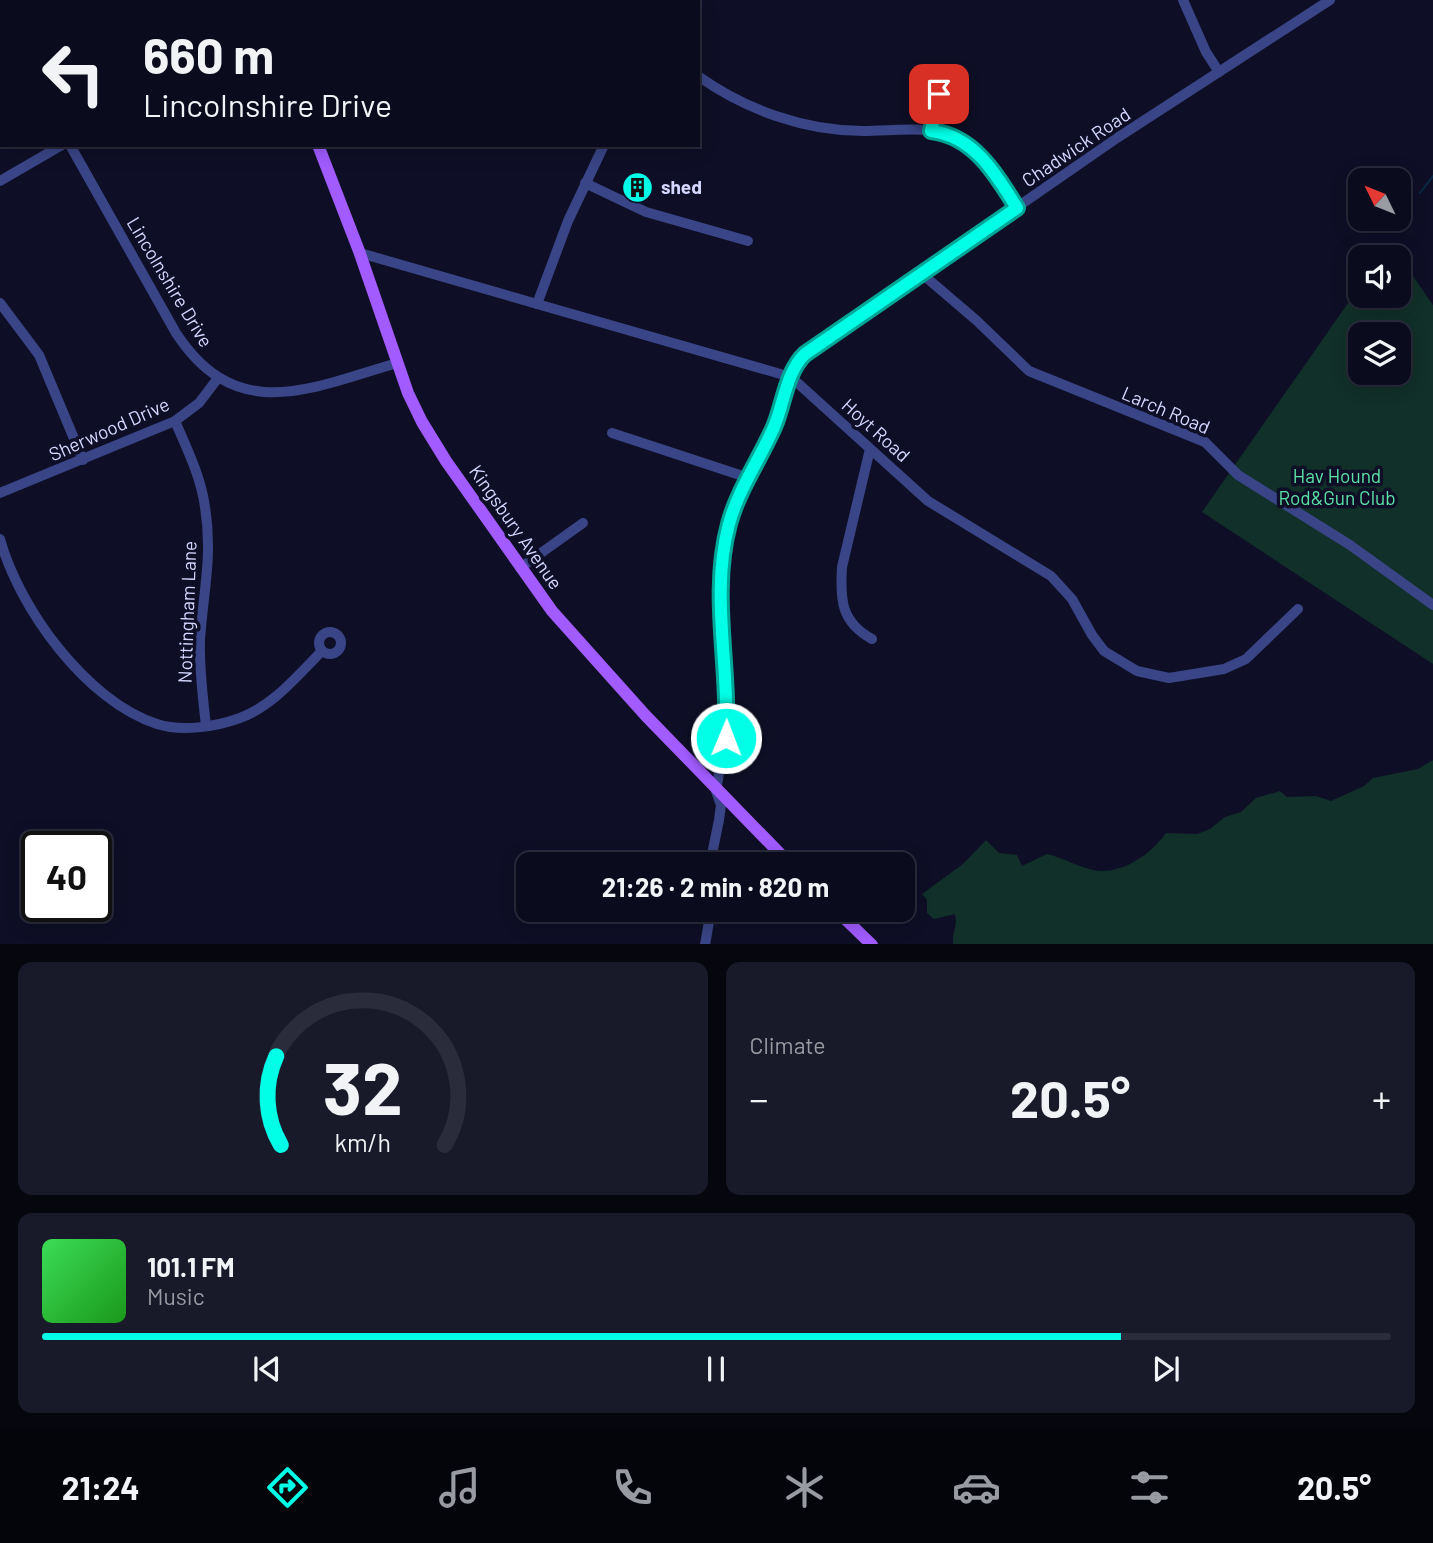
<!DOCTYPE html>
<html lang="en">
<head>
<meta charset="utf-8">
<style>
  body { margin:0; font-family:Barlow,sans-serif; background:#181929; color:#f1f3f6; height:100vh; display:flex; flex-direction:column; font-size:26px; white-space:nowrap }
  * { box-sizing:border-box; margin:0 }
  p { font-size:23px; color:#999ba3 }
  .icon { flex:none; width:38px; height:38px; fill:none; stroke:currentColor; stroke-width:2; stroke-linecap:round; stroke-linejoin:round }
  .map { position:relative; height:944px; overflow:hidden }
  .side { display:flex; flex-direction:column; gap:18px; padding:18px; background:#06060f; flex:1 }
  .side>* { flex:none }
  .guide { position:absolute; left:0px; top:0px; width:700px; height:147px; box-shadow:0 4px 18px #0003,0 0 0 2px #2a2b3b; background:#0a0b1c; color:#f1f3f6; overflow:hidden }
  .needle { width:46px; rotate:313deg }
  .fabs { position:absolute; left:1348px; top:168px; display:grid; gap:14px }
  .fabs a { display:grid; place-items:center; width:63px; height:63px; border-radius:14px; background:#0a0b1c; box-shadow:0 4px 18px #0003,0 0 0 2px #2a2b3b; font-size:35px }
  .speed { position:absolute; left:21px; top:831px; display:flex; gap:14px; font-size:35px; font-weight:700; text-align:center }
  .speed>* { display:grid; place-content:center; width:91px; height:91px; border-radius:50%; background:#0a0b1c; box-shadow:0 4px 18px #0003,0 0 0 2px #2a2b3b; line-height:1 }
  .speed .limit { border:4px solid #111; border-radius:10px; background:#fff; color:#111 }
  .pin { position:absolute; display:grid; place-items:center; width:60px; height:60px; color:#fff; margin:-30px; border-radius:14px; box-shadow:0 4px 10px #0006 }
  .me { position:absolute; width:77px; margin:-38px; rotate:1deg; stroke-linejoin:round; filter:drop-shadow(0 0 5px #0008) }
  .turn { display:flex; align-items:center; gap:24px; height:147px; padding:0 28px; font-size:32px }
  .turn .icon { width:91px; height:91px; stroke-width:2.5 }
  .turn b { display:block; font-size:49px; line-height:60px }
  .big { font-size:52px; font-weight:700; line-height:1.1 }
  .side .card { flex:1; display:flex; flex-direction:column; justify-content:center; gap:10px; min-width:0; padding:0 24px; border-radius:14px; background:#181929 }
  .side .dial { align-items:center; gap:0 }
  .dial svg { height:182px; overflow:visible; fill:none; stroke:#2a2b3b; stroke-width:7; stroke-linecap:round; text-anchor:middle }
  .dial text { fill:#f1f3f6; stroke:none }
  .song { display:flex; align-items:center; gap:21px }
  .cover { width:84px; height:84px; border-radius:10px; background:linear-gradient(135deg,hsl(130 70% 55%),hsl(120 70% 35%)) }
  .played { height:7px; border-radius:4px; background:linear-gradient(90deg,#00ffe6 80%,#2a2b3b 80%) }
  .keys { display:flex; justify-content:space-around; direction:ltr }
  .heat { display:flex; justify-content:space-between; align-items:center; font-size:38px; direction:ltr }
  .side .tiles { flex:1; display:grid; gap:18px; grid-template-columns:1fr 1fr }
  .card:last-child { grid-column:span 2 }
  .trip { position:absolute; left:516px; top:852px; width:399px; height:70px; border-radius:14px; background:#0a0b1c; box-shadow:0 4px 18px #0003,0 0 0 2px #2a2b3b; font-weight:700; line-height:70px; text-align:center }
  .tabs { display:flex; height:112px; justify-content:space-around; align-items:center; background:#04040b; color:#999ba3 }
  .tabs .icon { width:49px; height:49px }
  .tabs .on { color:#00ffe6 }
  .tabs b { font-size:32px; color:#f1f3f6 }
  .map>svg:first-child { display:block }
  .green { fill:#113029; fill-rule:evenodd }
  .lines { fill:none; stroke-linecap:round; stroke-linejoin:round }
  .stream { stroke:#092a45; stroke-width:2 }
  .minor { stroke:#394586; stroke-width:10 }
  .major { stroke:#a15bff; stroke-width:12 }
  .route-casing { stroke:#00a696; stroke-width:18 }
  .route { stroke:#00ffe6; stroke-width:12 }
  .labels { text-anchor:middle; stroke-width:7; stroke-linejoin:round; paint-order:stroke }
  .street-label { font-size:19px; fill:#d4d7ff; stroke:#0e0f26 }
  .poi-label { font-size:19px; font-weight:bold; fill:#d4d7ff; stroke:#0e0f26; text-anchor:start }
  .park-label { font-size:19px; fill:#5ce2a6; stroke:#0e0f26 }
</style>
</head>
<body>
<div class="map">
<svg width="1433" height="945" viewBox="0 0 1433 945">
  <rect width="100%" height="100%" fill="#0e0f26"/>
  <g class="green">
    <path d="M1390 243 1433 305V664L1202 512 1360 286V296H1398V257H1380ZM1360 334H1398V373H1360Z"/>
    <path d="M1433 760V944H953C952 933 958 925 955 914L934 919 927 913V900L922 894 963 864 986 840 999 853 1017 855 1022 866 1047 854C1064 858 1084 870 1100 871 1126 872 1152 853 1166 833L1197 834 1210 829 1225 817 1241 812 1256 798 1280 791 1287 797 1316 796 1331 801 1364 786 1373 778 1418 769Z"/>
  </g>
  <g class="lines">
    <path class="stream" d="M1420 193 1433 176"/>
    <g class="minor">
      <path d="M608 0 610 2"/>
      <path d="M1183 0 1206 52 1219 72"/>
      <path d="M116 2 118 0"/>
      <path d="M626 2 628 0"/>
      <path d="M0 54H2"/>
      <path d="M698 76C746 110 805 131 863 131 895 131 930 124 959 139 986 154 1001 183 1017 208"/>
      <path d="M931 131 943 75"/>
      <path d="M70 145 176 333C237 426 311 388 397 363"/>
      <path d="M0 181 62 145"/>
      <path d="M585 183 646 212 748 241"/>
      <path d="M360 253 791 377 928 501 1051 576 1072 599 1092 635 1104 651 1137 671 1169 678 1224 669 1246 659 1298 609"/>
      <path d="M921 273 976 320 1029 371 1205 442 1238 475 1350 545 1433 605"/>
      <path d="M0 303 39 355 83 460"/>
      <path d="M537 304 568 221 604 145"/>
      <path d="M175 421C187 449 201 477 205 507 213 556 203 593 200 640 199 669 203 698 206 726"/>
      <path d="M612 433 749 478"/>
      <path d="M870 449 842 567C840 600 841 622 872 639"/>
      <path d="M0 493 175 421 199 403 218 378"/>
      <path d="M0 539C19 608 86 701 157 724 182 732 215 727 240 718 273 706 298 675 322 651"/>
      <path d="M520 568 583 523"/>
      <circle cx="330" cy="643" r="11"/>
      <path d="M710 864 719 820 721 805 716 791 727 727 721 581 725 540 735 507 774 428 798 362 805 354 1117 138 1330 0"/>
      <path d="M705 945 711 910"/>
    </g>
    <g class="major">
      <path d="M262 0V2"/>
      <path d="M318 145 359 251 408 393 422 422 446 461 552 611 646 716 790 864"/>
      <path d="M836 910 872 945"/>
    </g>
  </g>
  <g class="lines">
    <defs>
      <path id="route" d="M726 738C730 667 710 594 729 524 738 490 760 459 774 427 784 404 786 372 805 354L1017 208C996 174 974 136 931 131L939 94"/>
    </defs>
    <use href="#route" class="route-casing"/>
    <use href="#route" class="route"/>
  </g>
  <defs>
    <symbol id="building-disc" viewBox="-11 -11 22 22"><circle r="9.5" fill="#00ffe6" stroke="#0e0f26"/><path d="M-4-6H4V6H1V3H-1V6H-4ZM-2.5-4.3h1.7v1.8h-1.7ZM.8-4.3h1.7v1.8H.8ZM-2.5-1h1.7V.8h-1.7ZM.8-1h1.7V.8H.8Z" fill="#111"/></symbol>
  </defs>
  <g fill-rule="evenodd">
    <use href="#building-disc" x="620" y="170" width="35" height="35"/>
  </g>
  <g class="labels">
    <g class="street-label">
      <text transform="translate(1076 147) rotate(-34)" y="7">Chadwick Road</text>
      <text transform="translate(170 282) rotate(59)" y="7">Lincolnshire Drive</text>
      <text transform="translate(1166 410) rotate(23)" y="7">Larch Road</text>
      <text transform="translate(109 429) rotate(-24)" y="7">Sherwood Drive</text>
      <text transform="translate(876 430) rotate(42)" y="7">Hoyt Road</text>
      <text transform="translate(516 527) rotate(55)" y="7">Kingsbury Avenue</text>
      <text transform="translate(187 612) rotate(-88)" y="7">Nottingham Lane</text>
    </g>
    <g class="poi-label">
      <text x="661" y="194">shed</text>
    </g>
    <g class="park-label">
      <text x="1337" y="483">Hav Hound<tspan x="1337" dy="22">Rod&amp;Gun Club</tspan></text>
    </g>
  </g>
</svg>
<div class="fabs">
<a><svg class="needle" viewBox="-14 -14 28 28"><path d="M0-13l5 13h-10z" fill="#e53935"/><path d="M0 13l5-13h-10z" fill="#999ba3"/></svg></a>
<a><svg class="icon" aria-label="sound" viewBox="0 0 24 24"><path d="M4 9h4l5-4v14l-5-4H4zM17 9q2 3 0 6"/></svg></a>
<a><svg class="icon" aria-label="layers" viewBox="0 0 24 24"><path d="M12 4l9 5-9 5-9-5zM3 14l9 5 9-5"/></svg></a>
</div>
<div class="speed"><div class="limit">40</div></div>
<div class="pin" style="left:939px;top:94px;background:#d93025"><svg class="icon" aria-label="arrive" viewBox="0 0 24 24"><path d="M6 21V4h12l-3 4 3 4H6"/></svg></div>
<svg class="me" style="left:726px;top:738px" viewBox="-20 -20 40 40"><circle r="17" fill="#00ffe6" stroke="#fff" stroke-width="3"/><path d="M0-11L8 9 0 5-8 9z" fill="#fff"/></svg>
<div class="trip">21:26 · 2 min · 820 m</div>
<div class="guide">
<div class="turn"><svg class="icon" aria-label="left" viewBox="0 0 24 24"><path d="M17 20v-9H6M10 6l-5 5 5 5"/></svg><div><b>660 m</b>Lincolnshire Drive</div></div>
</div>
</div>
<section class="side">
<div class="tiles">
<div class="card dial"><svg viewBox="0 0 100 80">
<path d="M14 69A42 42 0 1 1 86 69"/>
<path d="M14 69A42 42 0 0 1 12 30" stroke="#00ffe6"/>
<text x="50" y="56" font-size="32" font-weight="700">32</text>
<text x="50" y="72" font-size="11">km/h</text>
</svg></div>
<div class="card"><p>Climate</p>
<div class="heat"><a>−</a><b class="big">20.5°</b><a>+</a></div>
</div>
<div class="card">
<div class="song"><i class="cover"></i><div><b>101.1 FM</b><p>Music</p></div></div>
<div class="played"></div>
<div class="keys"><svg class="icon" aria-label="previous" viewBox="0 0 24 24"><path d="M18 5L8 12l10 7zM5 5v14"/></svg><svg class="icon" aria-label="pause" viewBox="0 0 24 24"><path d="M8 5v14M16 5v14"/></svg><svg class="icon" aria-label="next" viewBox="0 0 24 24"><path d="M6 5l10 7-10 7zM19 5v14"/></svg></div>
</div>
</div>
</section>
<nav class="tabs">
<b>21:24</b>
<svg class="icon on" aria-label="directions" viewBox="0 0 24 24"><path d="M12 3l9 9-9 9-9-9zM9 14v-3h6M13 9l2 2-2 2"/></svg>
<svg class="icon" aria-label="music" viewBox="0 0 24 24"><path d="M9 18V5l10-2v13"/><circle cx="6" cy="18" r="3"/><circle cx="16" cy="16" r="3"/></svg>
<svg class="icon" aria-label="phone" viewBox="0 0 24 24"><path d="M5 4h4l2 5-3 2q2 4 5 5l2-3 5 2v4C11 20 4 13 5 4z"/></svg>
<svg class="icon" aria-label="climate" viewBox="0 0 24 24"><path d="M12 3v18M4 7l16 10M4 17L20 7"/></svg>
<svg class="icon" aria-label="car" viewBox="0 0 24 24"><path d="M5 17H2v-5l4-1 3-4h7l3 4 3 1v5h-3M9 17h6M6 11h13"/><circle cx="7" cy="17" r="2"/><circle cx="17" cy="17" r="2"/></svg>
<svg class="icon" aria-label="filters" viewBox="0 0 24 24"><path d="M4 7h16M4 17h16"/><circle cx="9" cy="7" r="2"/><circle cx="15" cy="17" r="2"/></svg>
<b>20.5°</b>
</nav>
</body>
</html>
